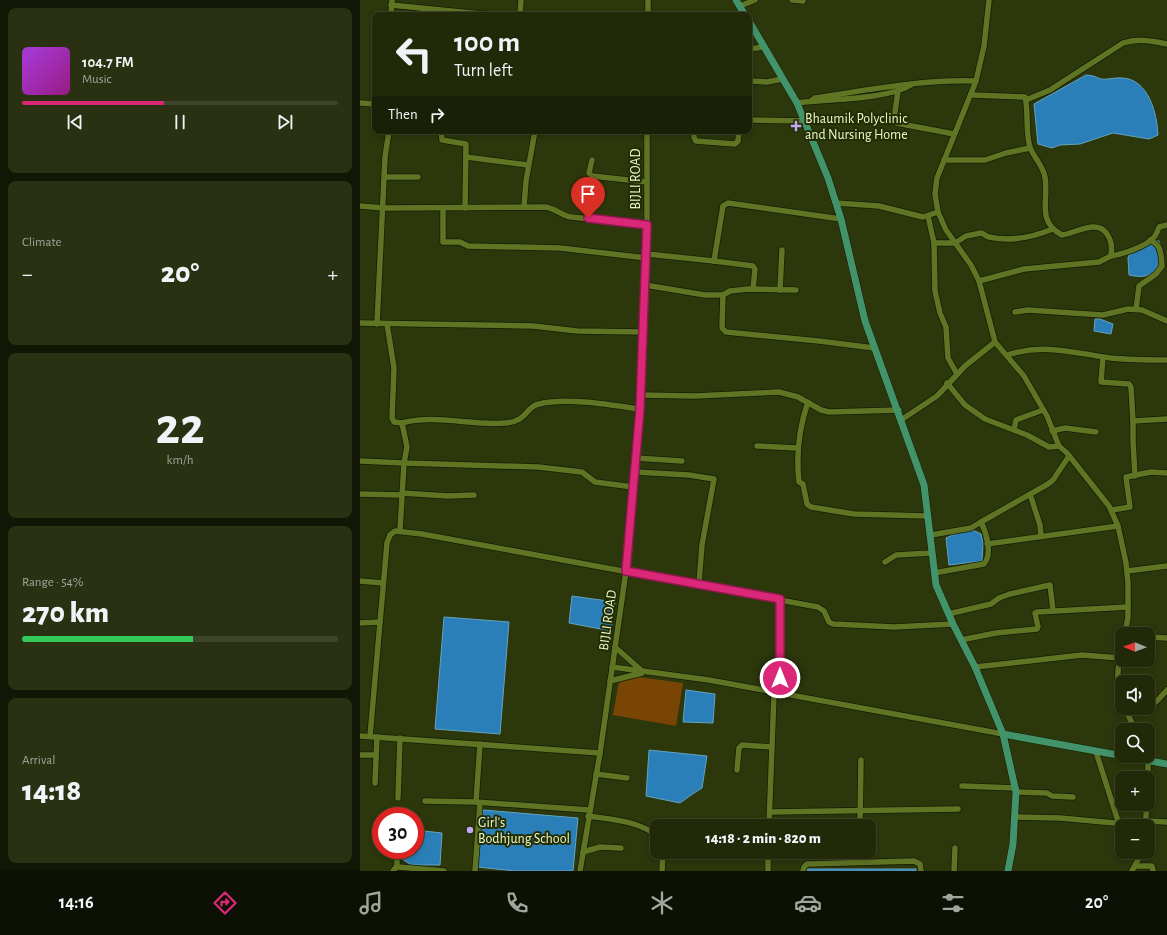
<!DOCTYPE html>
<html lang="en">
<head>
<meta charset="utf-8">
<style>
  body { margin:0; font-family:"Alegreya Sans",sans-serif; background:#293112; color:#f1f3f6; height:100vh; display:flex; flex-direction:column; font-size:15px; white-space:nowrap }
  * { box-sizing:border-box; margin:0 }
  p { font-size:13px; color:#a2a69c }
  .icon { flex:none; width:22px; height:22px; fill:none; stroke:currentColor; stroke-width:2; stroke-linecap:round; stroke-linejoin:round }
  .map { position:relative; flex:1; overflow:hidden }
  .drawer { display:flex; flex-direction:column; gap:8px; padding:8px; background:#121705; width:360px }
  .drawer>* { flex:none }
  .hud { position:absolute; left:12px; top:12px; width:380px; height:122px; border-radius:8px; box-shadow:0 2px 6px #0003,0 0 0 1px #3e452a; background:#212909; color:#f1f3f6; overflow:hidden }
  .needle { width:26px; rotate:271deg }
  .fabs { position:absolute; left:755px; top:627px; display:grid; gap:8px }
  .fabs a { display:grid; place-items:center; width:40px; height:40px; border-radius:8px; background:#212909; box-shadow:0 2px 6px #0003,0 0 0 1px #3e452a; font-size:20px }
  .speed { position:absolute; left:12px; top:807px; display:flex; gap:8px; font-size:20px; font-weight:700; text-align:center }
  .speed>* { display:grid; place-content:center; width:52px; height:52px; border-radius:50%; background:#212909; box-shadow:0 2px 6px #0003,0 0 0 1px #3e452a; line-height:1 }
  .speed .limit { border:6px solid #d22; background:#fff; color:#111 }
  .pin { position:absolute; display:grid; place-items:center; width:34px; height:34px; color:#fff; margin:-41px -17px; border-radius:50% 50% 50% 0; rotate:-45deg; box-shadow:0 0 4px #0007 }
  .pin .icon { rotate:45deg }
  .me { position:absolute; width:44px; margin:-22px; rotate:0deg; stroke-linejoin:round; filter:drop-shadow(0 0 3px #0008) }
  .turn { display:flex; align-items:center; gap:14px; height:84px; padding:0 16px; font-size:18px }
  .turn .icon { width:52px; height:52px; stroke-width:2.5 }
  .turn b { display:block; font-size:28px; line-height:34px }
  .then { display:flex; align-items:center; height:38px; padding:0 16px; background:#0003; gap:8px; font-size:15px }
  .big { font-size:30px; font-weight:800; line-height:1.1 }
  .drawer .card { flex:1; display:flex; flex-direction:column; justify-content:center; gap:6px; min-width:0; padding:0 14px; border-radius:8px; background:#293112 }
  .drawer .dial { align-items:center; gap:0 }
  .dial b { font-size:52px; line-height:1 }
  .song { display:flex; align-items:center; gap:12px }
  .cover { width:48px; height:48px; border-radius:6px; background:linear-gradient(135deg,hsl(280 70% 55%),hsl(310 70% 35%)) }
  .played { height:4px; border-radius:2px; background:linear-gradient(90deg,#db2777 45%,#3e452a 45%) }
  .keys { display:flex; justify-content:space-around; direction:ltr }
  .heat { display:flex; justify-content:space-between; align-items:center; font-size:22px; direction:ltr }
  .charge { height:6px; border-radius:3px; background:linear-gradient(90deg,#34c759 54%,#3e452a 0) }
  .trip { position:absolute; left:290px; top:819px; width:226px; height:40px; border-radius:8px; background:#212909; box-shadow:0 2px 6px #0003,0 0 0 1px #3e452a; font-weight:800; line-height:40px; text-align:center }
  .menu { display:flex; height:64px; justify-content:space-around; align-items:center; background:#0d1004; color:#a2a69c }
  .menu .icon { width:28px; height:28px }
  .menu .current { color:#db2777 }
  .menu b { font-size:18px; color:#f1f3f6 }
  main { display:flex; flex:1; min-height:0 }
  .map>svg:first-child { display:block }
  .green { fill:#784505 }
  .water { fill:#2b7fb8; stroke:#64a3bf }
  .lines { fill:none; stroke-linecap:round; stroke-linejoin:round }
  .minor-casing { stroke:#161d05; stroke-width:7 }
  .major-casing { stroke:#161d05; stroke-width:8 }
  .minor { stroke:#607524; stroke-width:5.5 }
  .major { stroke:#43936a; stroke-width:7 }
  .route-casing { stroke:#8e194d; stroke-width:10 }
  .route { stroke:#db2777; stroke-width:7 }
  .poi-dot { fill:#c5a7f1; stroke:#232d02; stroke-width:1.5 }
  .labels { text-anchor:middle; stroke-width:4; stroke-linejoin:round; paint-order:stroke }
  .poi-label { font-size:14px; fill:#eaf7cf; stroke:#232d02; text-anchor:start }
  .street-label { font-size:14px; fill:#eaf7cf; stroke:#232d02 }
</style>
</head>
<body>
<main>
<section class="drawer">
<div class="card">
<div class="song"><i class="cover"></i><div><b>104.7 FM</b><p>Music</p></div></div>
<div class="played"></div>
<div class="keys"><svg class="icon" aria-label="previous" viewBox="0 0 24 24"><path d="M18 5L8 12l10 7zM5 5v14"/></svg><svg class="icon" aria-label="pause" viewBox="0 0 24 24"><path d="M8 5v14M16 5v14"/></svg><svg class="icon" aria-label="next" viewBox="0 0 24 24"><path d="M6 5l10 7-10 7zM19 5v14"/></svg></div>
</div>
<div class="card"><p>Climate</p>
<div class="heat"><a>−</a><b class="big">20°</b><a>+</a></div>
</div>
<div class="card dial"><b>22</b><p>km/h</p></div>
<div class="card"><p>Range · 54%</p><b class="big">270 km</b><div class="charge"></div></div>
<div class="card"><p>Arrival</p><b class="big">14:18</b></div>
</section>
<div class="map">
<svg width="807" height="871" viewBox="0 0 807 871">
  <rect width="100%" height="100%" fill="#2c370c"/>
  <path class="green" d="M271 676 323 683 316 726 253 715 259 681Z"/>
  <g class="water">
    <path d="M726 75C732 75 736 77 741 79 748 80 756 77 763 78 789 80 797 114 798 135L789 139 753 133 720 144 700 145 692 148 678 144 674 104Z"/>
    <path d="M795 240 799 241C804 253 800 273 785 276 780 277 774 276 769 275L768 258 770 253Z"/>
    <path d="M735 319H740L753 324 751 334 734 331Z"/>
    <path d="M613 530 621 534 623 543 622 561 589 565 586 538 600 532Z"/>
    <path d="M212 596 255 602 251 631 209 623Z"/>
    <path d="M84 617 149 622 140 734 75 729Z"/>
    <path d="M326 690 355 694 353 723 323 722Z"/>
    <path d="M289 750 347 756 342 788 334 793 320 803 286 796Z"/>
    <path d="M123 810 218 818 213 871H155L117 867Z"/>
    <path d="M55 830 82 833 80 865H51L41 858 40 850H55Z"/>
    <rect x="447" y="869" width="109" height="2"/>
  </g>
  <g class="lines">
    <defs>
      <g id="minor">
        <path d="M432 0 443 1"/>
        <path d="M31 5 131 15"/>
        <path d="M380 6 395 0"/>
        <path d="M31 15 32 0"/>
        <path d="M160 15 161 0"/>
        <path d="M288 15V0"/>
        <path d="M389 49 404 47"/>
        <path d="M390 81 407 82 422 79"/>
        <path d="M616 81 577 178 575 194 578 212 586 230 611 265 619 281 635 342 664 376 687 416 699 446 707 453 749 506 758 526 766 563 768 583V617L765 634"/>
        <path d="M538 91 534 119 536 123 594 134"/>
        <path d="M612 95 665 97C669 113 665 131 670 147 673 157 683 165 685 177 689 200 676 221 702 235 714 234 737 218 747 234 752 241 752 247 751 256L739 262 664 269 619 281"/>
        <path d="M666 100 690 90 763 43C778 38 792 41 807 44"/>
        <path d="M451 101 455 98C509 90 562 79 616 81L624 46 629 0"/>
        <path d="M0 103 15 104"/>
        <path d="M437 103C466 99 526 100 551 85"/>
        <path d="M389 120 445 121"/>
        <path d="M81 131 82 140 106 144 105 208"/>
        <path d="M334 131V137L336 141 375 144 378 141 379 131"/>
        <path d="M106 157 168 165"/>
        <path d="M232 160 229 173 232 176 287 182"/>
        <path d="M584 160H625L646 153 670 148"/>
        <path d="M25 177H58"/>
        <path d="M476 203 519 206 563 217 578 212"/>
        <path d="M0 206 24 208 185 207C196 208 201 216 211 217L287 225"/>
        <path d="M164 207 166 181 175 131"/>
        <path d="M83 208V242H100L108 246 200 248 287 258"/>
        <path d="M568 216 574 243 575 291 580 313 586 327 588 358 597 374"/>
        <path d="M574 243H595L606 236 621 233C625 234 625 236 629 237 650 242 673 237 693 229"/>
        <path d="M287 254 354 261 363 206 368 203 481 219"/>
        <path d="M751 256C763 254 788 246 795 236 797 233 798 230 799 227L807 225"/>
        <path d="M354 261 393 266 395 269 393 289"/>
        <path d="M285 285 345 295H363L370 291 388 289 436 290"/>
        <path d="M420 290 422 250"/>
        <path d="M363 295 362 328 366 332 459 341 514 348"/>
        <path d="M776 309 779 286 796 274 802 266C801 255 802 245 790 240"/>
        <path d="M655 312 668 310 743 315 768 309 782 310 807 321"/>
        <path d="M0 323 173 326 217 331 284 332"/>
        <path d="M17 324 25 157 29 131"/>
        <path d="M27 324 34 368 32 418 34 422 42 423"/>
        <path d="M647 355C685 343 714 353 751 358 770 360 788 360 807 360"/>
        <path d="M743 357 741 382 769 384 771 387 773 421 807 419"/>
        <path d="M587 383 605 405 625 419 667 435 689 447 699 446"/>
        <path d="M280 395 335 396 419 392 438 397 461 410 469 412 539 410"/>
        <path d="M448 402C439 428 436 455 439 482L443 484 447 504 451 507 494 514 568 516"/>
        <path d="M541 420 577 396 605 366 635 342"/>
        <path d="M773 421V441L775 476"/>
        <path d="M654 430 656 420 683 410"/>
        <path d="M692 431 705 428 736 432"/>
        <path d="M397 446 438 448"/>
        <path d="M275 458 322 461"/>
        <path d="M0 461 44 463 40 530"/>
        <path d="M275 472 329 475 354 479 342 545 339 583"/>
        <path d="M273 487 235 482 222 472 178 467 44 463 47 447 42 423C75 414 112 426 146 423 168 421 165 407 179 404 206 397 252 405 279 409"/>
        <path d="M42 493 88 496 114 495"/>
        <path d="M0 494 42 495"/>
        <path d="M670 494 680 525 681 536"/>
        <path d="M752 510 770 507 766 477 791 472 807 473"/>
        <path d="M621 522 688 484 693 480 709 456"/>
        <path d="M571 535 611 528 621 522C626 532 633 554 624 564L574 573"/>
        <path d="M627 544 758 526"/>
        <path d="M525 562 536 555 572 553"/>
        <path d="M767 571 807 566"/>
        <path d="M0 581 23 583"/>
        <path d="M588 614 631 604 639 598 650 594 690 585 693 610"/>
        <path d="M0 623 20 622"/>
        <path d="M788 637 807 638"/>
        <path d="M601 640 636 633 677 629 678 627 675 613 677 612 768 607"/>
        <path d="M255 647 282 671"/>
        <path d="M762 647C758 665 755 684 762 701"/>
        <path d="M252 667 349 680 643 734"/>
        <path d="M615 667 722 655 760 658 762 656"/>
        <path d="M250 681 282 673"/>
        <path d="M420 694V599"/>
        <path d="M788 706 797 701 807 690"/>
        <path d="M765 708 775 730"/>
        <path d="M767 714 783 708"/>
        <path d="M0 736 240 753"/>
        <path d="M10 736 27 543 30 535 35 531 62 534 458 607 464 611 469 622 473 624 534 627 593 624"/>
        <path d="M736 752 759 824"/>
        <path d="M0 755H16"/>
        <path d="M786 756 788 761V793"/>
        <path d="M377 770 379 748 382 745 412 747"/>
        <path d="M236 774 267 778"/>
        <path d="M15 783 17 737"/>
        <path d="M602 786 656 788"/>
        <path d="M656 792 687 793 692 796 713 797"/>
        <path d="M38 798 40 738"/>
        <path d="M65 801 116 802 229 810"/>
        <path d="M116 802 120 744"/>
        <path d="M410 812 598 809"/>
        <path d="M228 816C251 819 279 821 297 836"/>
        <path d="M655 817 700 818 755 823 759 824 762 830"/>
        <path d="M786 821 807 822"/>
        <path d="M409 826 414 693"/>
        <path d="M500 826 501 760"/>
        <path d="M785 826 787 804"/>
        <path d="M37 850V866L39 867 84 871"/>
        <path d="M223 852 240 847 261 848"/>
        <path d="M372 852 408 857"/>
        <path d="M500 862V852"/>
        <path d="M776 866H792L793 871"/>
        <path d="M33 871 37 866"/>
        <path d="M115 871 120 803"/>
        <path d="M220 871 240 753 266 571 284 332 287 225V131"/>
        <path d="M302 871 303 852"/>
        <path d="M408 871V852"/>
        <path d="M443 871 444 867 447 864 554 861 560 864 561 871"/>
        <path d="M594 871 595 848"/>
        <path d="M772 871 782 852"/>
      </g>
      <g id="major">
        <path d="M376 0 385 15"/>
        <path d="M389 21 437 103 468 178 481 219 505 321 564 485 576 585 593 624 615 667 643 734 656 792 653 844 648 871"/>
        <path d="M643 734 807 764"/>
      </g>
    </defs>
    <use href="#minor" class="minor-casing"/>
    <use href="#major" class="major-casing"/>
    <use href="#minor" class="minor"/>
    <use href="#major" class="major"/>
  </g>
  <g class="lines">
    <defs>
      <path id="route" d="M228 218 287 225 280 409 266 571 420 599V678"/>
    </defs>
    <use href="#route" class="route-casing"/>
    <use href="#route" class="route"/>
  </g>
  <g class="poi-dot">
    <path d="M434 120h4v4h4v4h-4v4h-4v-4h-4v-4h4z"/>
    <circle cx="110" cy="830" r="4"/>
  </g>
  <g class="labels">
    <g class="poi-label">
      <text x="445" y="123">Bhaumik Polyclinic<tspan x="445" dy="16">and Nursing Home</tspan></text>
      <text x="118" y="827">Girl's<tspan x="118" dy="16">Bodhjung School</tspan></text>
    </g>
    <g class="street-label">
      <text transform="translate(275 179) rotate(-90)" y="5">BIJLI ROAD</text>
      <text transform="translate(247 620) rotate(-82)" y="5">BIJLI ROAD</text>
    </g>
  </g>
</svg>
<div class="fabs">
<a><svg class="needle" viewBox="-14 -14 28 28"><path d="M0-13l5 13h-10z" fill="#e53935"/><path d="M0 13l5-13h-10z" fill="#a2a69c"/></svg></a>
<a><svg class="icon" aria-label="sound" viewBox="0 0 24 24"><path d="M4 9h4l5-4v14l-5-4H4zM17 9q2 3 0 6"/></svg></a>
<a><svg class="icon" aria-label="search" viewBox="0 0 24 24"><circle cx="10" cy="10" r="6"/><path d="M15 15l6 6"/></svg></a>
<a>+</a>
<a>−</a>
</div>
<div class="speed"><div class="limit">30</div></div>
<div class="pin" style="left:228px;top:218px;background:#d93025"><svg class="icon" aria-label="arrive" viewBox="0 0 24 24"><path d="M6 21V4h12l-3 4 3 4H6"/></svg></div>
<svg class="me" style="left:420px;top:678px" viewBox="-20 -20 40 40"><circle r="17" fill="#db2777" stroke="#fff" stroke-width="3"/><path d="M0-11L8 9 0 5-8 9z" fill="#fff"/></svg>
<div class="trip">14:18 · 2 min · 820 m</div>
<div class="hud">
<div class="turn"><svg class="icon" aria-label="left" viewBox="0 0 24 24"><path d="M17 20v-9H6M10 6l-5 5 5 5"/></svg><div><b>100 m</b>Turn left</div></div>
<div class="then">Then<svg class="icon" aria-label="right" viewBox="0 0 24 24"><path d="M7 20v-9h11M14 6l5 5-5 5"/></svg></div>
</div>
</div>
</main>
<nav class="menu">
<b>14:16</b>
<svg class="icon current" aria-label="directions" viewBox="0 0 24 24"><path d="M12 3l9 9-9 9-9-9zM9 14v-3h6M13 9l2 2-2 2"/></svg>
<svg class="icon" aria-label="music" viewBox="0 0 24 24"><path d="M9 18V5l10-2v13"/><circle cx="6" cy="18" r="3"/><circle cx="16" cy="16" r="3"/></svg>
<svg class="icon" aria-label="phone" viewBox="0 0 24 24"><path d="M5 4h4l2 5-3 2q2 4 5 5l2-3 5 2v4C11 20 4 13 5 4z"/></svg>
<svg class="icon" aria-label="climate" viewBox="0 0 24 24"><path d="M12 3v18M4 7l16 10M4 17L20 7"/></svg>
<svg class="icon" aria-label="car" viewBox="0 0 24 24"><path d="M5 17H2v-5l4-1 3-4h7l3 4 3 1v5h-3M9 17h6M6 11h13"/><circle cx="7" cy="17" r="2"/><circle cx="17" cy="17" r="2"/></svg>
<svg class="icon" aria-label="filters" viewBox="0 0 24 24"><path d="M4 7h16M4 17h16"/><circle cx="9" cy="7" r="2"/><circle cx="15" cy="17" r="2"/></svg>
<b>20°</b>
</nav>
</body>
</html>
